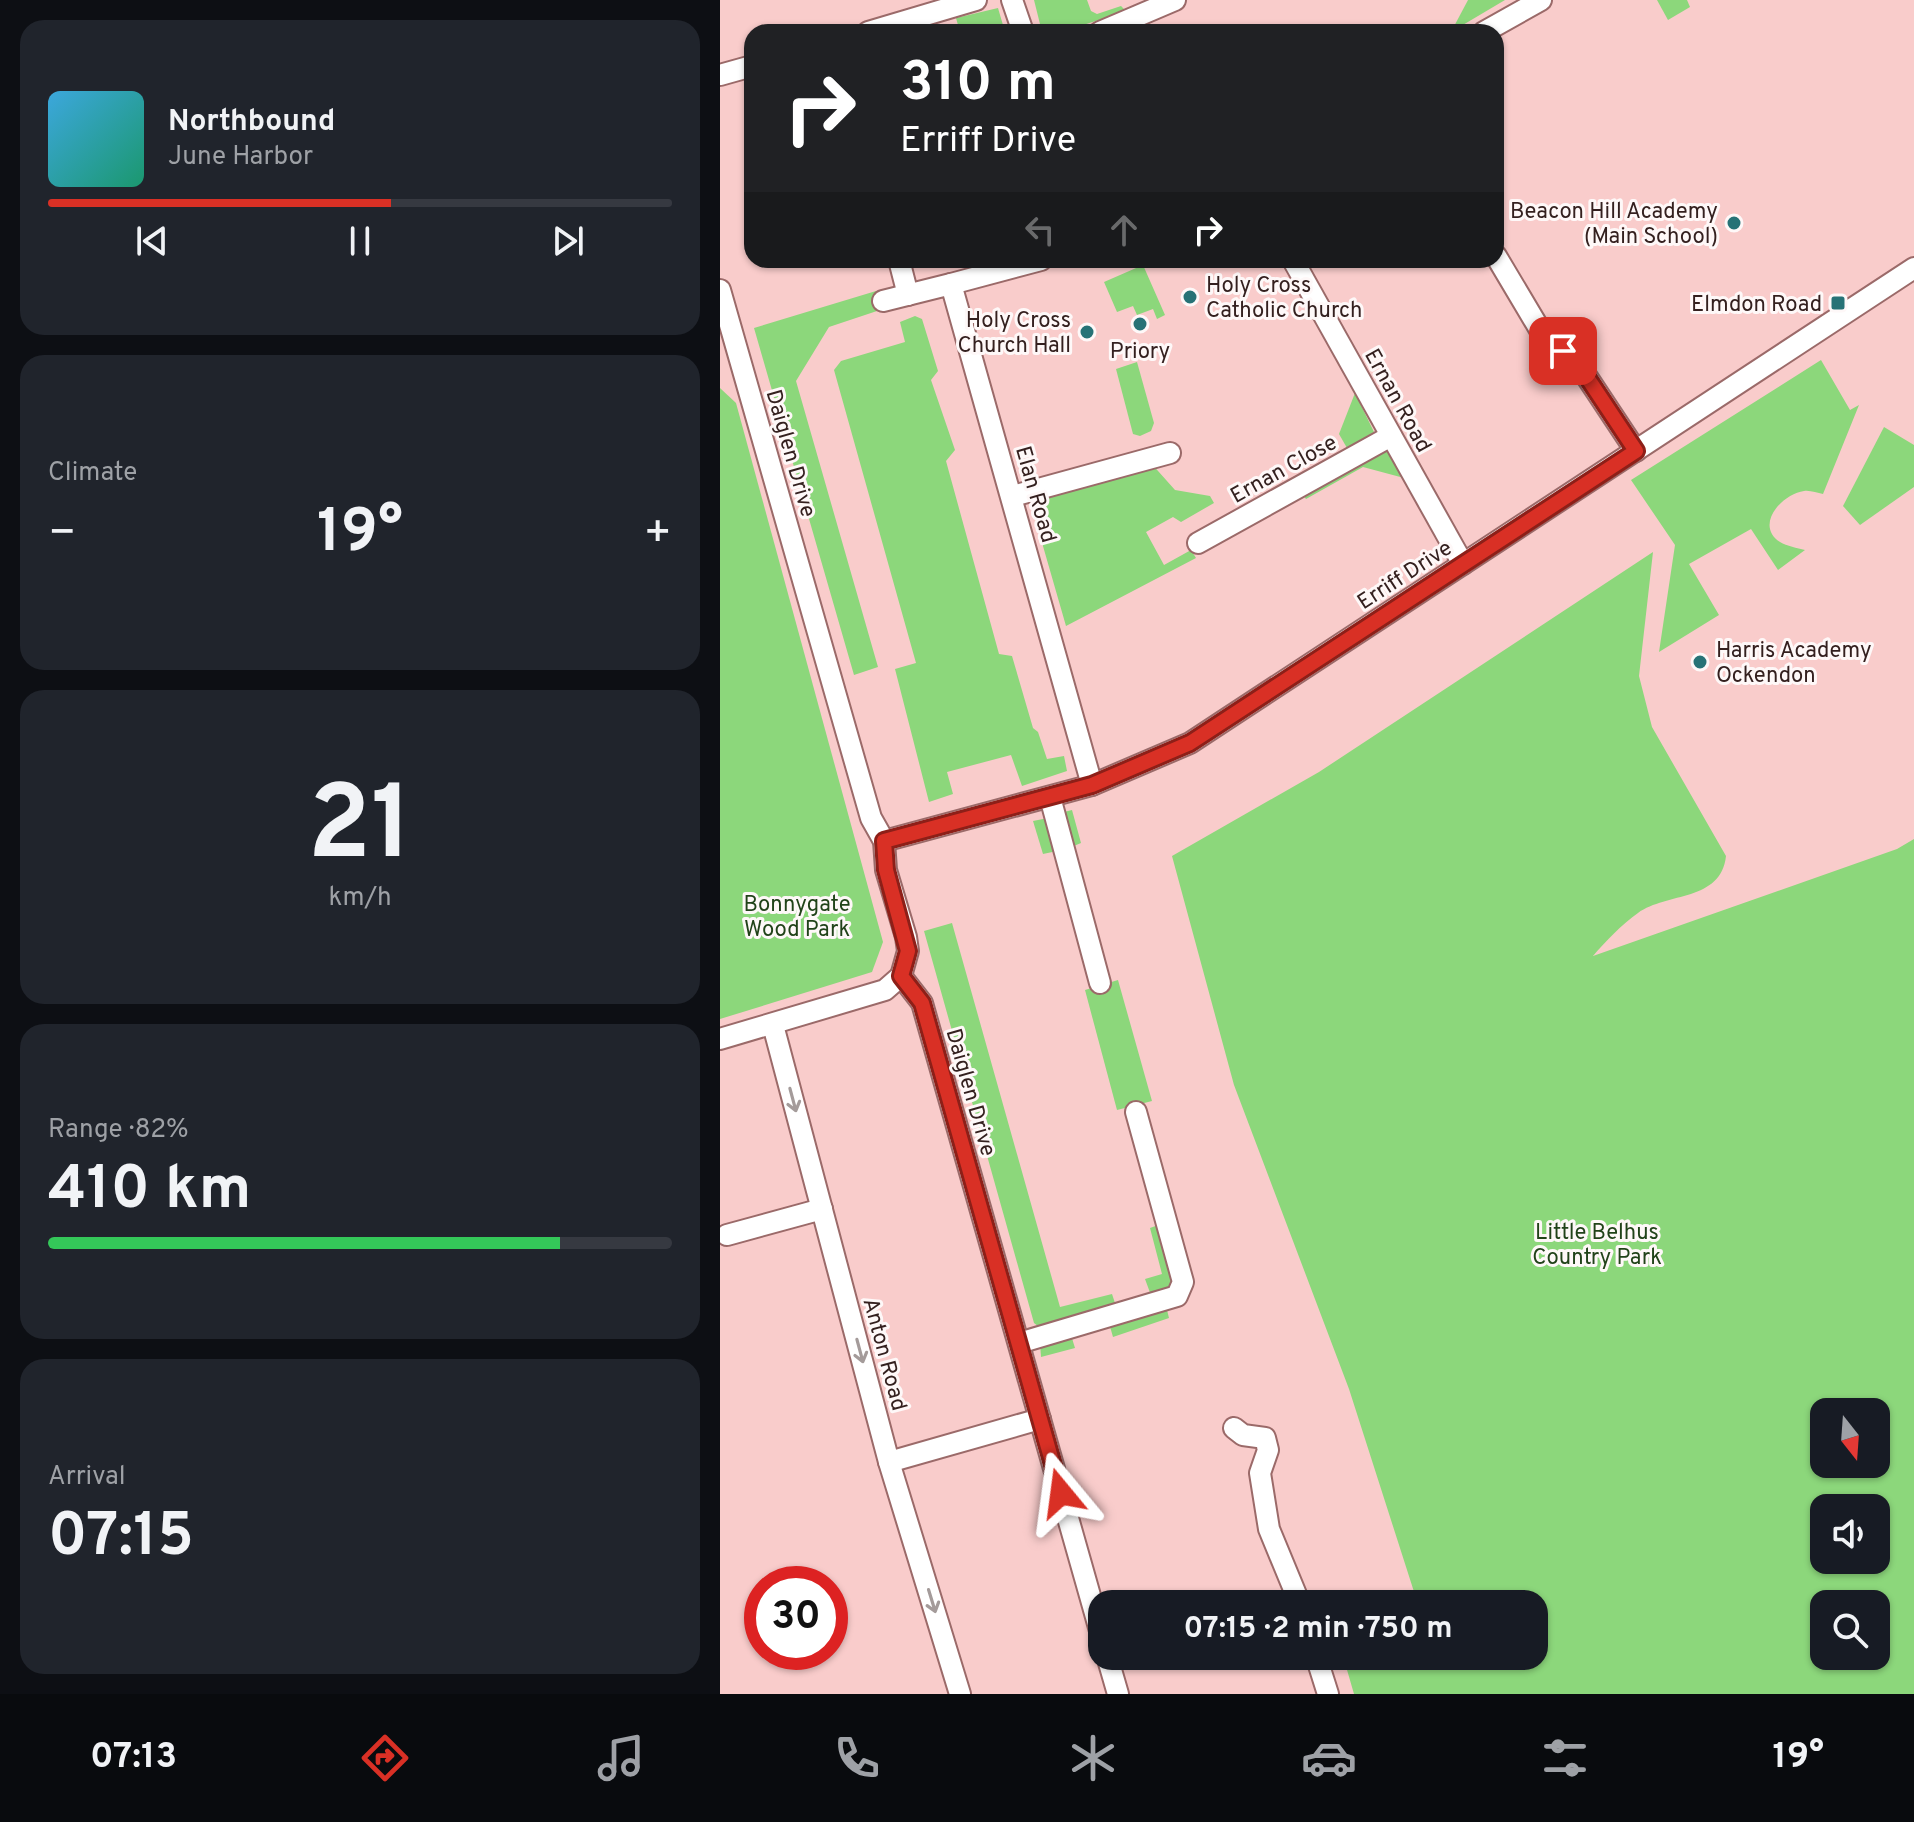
<!DOCTYPE html>
<html lang="en">
<head>
<meta charset="utf-8">
<style>
  body { margin:0; font-family:Overpass,sans-serif; background:#20242c; color:#f1f3f6; height:100vh; display:flex; flex-direction:column; font-size:30px; white-space:nowrap }
  * { box-sizing:border-box; margin:0 }
  p { font-size:26px; color:#9ea1a6 }
  .icon { flex:none; width:44px; height:44px; fill:none; stroke:currentColor; stroke-width:2; stroke-linecap:round; stroke-linejoin:round }
  .map { position:relative; flex:1; overflow:hidden }
  .drawer { display:flex; flex-direction:column; gap:20px; padding:20px; background:#0d0f14; width:720px }
  .drawer>* { flex:none }
  .top-card { position:absolute; left:24px; top:24px; width:760px; height:244px; border-radius:24px; box-shadow:0 2px 6px #0004; background:#202124; color:#fff; overflow:hidden }
  .needle { width:52px; rotate:163deg }
  .fabs { position:absolute; left:1090px; top:1398px; display:grid; gap:16px }
  .fabs a { display:grid; place-items:center; width:80px; height:80px; border-radius:16px; background:#171b24; box-shadow:0 2px 6px #0004; font-size:40px }
  .speed { position:absolute; left:24px; top:1566px; display:flex; gap:16px; font-size:40px; font-weight:700; text-align:center }
  .speed>* { display:grid; place-content:center; width:104px; height:104px; border-radius:50%; background:#171b24; box-shadow:0 2px 6px #0004; line-height:1 }
  .speed .limit { border:12px solid #d22; background:#fff; color:#111 }
  .pin { position:absolute; display:grid; place-items:center; width:68px; height:68px; color:#fff; margin:-34px; border-radius:16px; box-shadow:0 4px 12px #0006 }
  .me { position:absolute; width:88px; margin:-44px; rotate:344deg; stroke-linejoin:round; filter:drop-shadow(0 0 6px #0008) }
  .turn { display:flex; align-items:center; gap:28px; height:168px; padding:0 24px; font-size:36px }
  .turn .icon { width:104px; height:104px; stroke-width:2.5 }
  .turn b { display:block; font-size:56px; line-height:68px }
  .lanes { display:flex; align-items:center; height:76px; padding:0 24px; background:#0003; justify-content:center; gap:40px; direction:ltr }
  .lanes .off { opacity:.35 }
  .big { font-size:60px; font-weight:700; line-height:1.1 }
  .drawer .tile { flex:1; display:flex; flex-direction:column; justify-content:center; gap:12px; min-width:0; padding:0 28px; border-radius:24px; background:#20242c }
  .drawer .dial { align-items:center; gap:0 }
  .dial b { font-size:104px; line-height:1 }
  .song { display:flex; align-items:center; gap:24px }
  .cover { width:96px; height:96px; border-radius:12px; background:linear-gradient(135deg,hsl(200 70% 55%),hsl(160 70% 35%)) }
  .played { height:8px; border-radius:4px; background:linear-gradient(90deg,#d93025 55%,#363941 55%) }
  .keys { display:flex; justify-content:space-around; direction:ltr }
  .heat { display:flex; justify-content:space-between; align-items:center; font-size:44px; direction:ltr }
  .charge { height:12px; border-radius:6px; background:linear-gradient(90deg,#34c759 82%,#363941 0) }
  .trip { position:absolute; left:368px; top:1590px; width:460px; height:80px; border-radius:24px; background:#171b24; box-shadow:0 2px 6px #0004; font-weight:700; line-height:80px; text-align:center }
  .menu { display:flex; height:128px; justify-content:space-around; align-items:center; background:#090b0e; color:#9ea1a6 }
  .menu .icon { width:56px; height:56px }
  .menu .active { color:#d93025 }
  .menu b { font-size:36px; color:#f1f3f6 }
  main { display:flex; flex:1; min-height:0 }
  .map>svg:first-child { display:block }
  .green { fill:#8cd77b; fill-rule:evenodd }
  .lines { fill:none; stroke-linecap:round; stroke-linejoin:round }
  .minor-casing { stroke:#9b6a69; stroke-width:24 }
  .minor { stroke:#fff; stroke-width:20 }
  .oneway { stroke:#a49b9a }
  .route-casing { stroke:#8d1f18; stroke-width:20 }
  .route { stroke:#d93025; stroke-width:14 }
  .poi-dot { fill:#277276; stroke:#fef8f8; stroke-width:3 }
  .labels { text-anchor:middle; stroke-width:6; stroke-linejoin:round; paint-order:stroke }
  .poi-label { font-size:22px; fill:#34201f; stroke:#fef8f8; text-anchor:end }
  .street-label { font-size:22px; fill:#34201f; stroke:#fef8f8 }
  .park-label { font-size:22px; fill:#214319; stroke:#fef8f8 }
</style>
</head>
<body>
<main>
<section class="drawer">
<div class="tile">
<div class="song"><i class="cover"></i><div><b>Northbound</b><p>June Harbor</p></div></div>
<div class="played"></div>
<div class="keys"><svg class="icon" aria-label="previous" viewBox="0 0 24 24"><path d="M18 5L8 12l10 7zM5 5v14"/></svg><svg class="icon" aria-label="pause" viewBox="0 0 24 24"><path d="M8 5v14M16 5v14"/></svg><svg class="icon" aria-label="next" viewBox="0 0 24 24"><path d="M6 5l10 7-10 7zM19 5v14"/></svg></div>
</div>
<div class="tile"><p>Climate</p>
<div class="heat"><a>−</a><b class="big">19°</b><a>+</a></div>
</div>
<div class="tile dial"><b>21</b><p>km/h</p></div>
<div class="tile"><p>Range · 82%</p><b class="big">410 km</b><div class="charge"></div></div>
<div class="tile"><p>Arrival</p><b class="big">07:15</b></div>
</section>
<div class="map">
<svg width="1194" height="1694" viewBox="0 0 1194 1694">
  <rect width="100%" height="100%" fill="#f9cccb"/>
  <g class="green">
    <path d="M314 0H367L371 11 377 14 401 6 406 11 342 32H322Z"/>
    <path d="M748 0H785L731 32Z"/>
    <path d="M937 0H967L970 7 948 20Z"/>
    <path d="M278 8 285 32H240L236 18Z"/>
    <path d="M423 265 445 315 437 319 433 309 417 315 413 306 397 312 384 282Z"/>
    <path d="M156 291 160 310 109 327 76 381 158 667 134 675 34 328Z"/>
    <path d="M195 316 202 319 218 371 211 380 235 450 226 461 279 654 292 656 313 728 318 732 327 759 344 756 347 771 302 786 291 755 227 772 233 794 209 802 175 669 196 663 114 370 121 361 185 342 180 322Z"/>
    <path d="M1101 360 1130 410 1139 405 1103 494C1097 493 1090 490 1084 491 1062 494 1034 525 1060 542 1067 546 1077 548 1085 550L1058 570 1031 529 969 564 999 615 939 652 955 545 911 480Z"/>
    <path d="M417 362 434 423 431 431 420 436 413 434 396 369Z"/>
    <path d="M0 388 16 403 163 942 152 972 0 1019Z"/>
    <path d="M635 393 654 432 627 448 619 434Z"/>
    <path d="M1164 427 1194 445V487L1140 525 1123 506Z"/>
    <path d="M662 443 684 478 643 467 586 499 579 490Z"/>
    <path d="M430 462 455 490 490 496 494 503 461 522 453 517 426 532 444 565 471 550 476 558 346 626 310 501Z"/>
    <path d="M933 552 919 676 932 727 1006 856C1001 902 947 892 918 913 902 924 885 942 873 956L1177 849 1194 839V1694H634L623 1656H814V1604H677L696 1598 629 1389 514 1085 452 856 599 772ZM1104 1412H1156V1464H1104ZM1104 1508H1156V1560H1104ZM1104 1604H1156V1656H1104Z"/>
    <path d="M352 810 361 843 349 848 340 813Z"/>
    <path d="M328 818 337 851 323 854 313 821Z"/>
    <path d="M232 923 340 1307 392 1294 397 1309 323 1330 314 1323 204 931Z"/>
    <path d="M398 980 432 1101 397 1110 365 990Z"/>
    <path d="M441 1224 457 1283 453 1291 432 1298 425 1279 442 1274 430 1228Z"/>
    <path d="M446 1306 449 1318 393 1337 389 1323Z"/>
    <path d="M351 1335 355 1348 321 1357 320 1343Z"/>
  </g>
  <g class="lines">
    <defs>
      <g id="minor">
        <path d="M292 0 303 32"/>
        <path d="M148 32 256 0"/>
        <path d="M380 32 455 0"/>
        <path d="M764 32 821 0"/>
        <path d="M0 75 32 66"/>
        <path d="M776 256 823 335 855 359 916 451"/>
        <path d="M179 260 188 295"/>
        <path d="M573 260 743 564"/>
        <path d="M231 284 321 260"/>
        <path d="M0 290 151 818 164 841 166 870 186 937 188 951 181 976"/>
        <path d="M163 301 231 284 372 785"/>
        <path d="M293 496 450 453"/>
        <path d="M478 543 671 436"/>
        <path d="M330 797 380 983"/>
        <path d="M164 841 372 785 470 743 1194 268"/>
        <path d="M181 976 202 1003 382 1638"/>
        <path d="M53 1025 169 1462 240 1694"/>
        <path d="M0 1039 165 990 181 976"/>
        <path d="M7 1235 102 1209"/>
        <path d="M299 1343 457 1296 463 1282 416 1112"/>
        <path d="M514 1428 523 1435 545 1438 548 1450 540 1473 549 1529 580 1604"/>
        <path d="M169 1462 320 1419"/>
        <path d="M387 1656 398 1694"/>
        <path d="M596 1656 608 1694"/>
      </g>
    </defs>
    <use href="#minor" class="minor-casing"/>
    <use href="#minor" class="minor"/>
  </g>
  <defs><path id="oneway-shaft" d="M-6 0H5M1.5-3L5.5 0L1.5 3" fill="none" stroke-width="1.6" stroke-linecap="round" stroke-linejoin="round" transform="scale(2)"/></defs>
  <g class="oneway">
    <use href="#oneway-shaft" transform="translate(73 1100) rotate(75)"/>
    <use href="#oneway-shaft" transform="translate(140 1351) rotate(75)"/>
    <use href="#oneway-shaft" transform="translate(212 1601) rotate(73)"/>
  </g>
  <g class="lines">
    <defs>
      <path id="route" d="M341 1493 202 1003 181 976 188 951 166 870 164 841 372 785 470 743 916 451 855 359 843 351"/>
    </defs>
    <use href="#route" class="route-casing"/>
    <use href="#route" class="route"/>
  </g>
  <g class="poi-dot">
    <circle cx="1014" cy="223" r="8"/>
    <circle cx="470" cy="297" r="8"/>
    <rect x="1110" y="295" width="16" height="16" rx="4"/>
    <circle cx="420" cy="324" r="8"/>
    <circle cx="367" cy="332" r="8"/>
    <circle cx="980" cy="662" r="8"/>
  </g>
  <g class="labels">
    <g class="poi-label">
      <text x="998" y="218">Beacon Hill Academy<tspan x="998" dy="25">(Main School)</tspan></text>
      <text x="486" y="292" text-anchor="start">Holy Cross<tspan x="486" dy="25">Catholic Church</tspan></text>
      <text x="1102" y="311">Elmdon Road</text>
      <text x="351" y="327">Holy Cross<tspan x="351" dy="25">Church Hall</tspan></text>
      <text x="420" y="358" text-anchor="middle">Priory</text>
      <text x="996" y="657" text-anchor="start">Harris Academy<tspan x="996" dy="25">Ockendon</tspan></text>
    </g>
    <g class="street-label">
      <text transform="translate(679 400) rotate(61)" y="8">Ernan Road</text>
      <text transform="translate(72 453) rotate(74)" y="8">Daiglen Drive</text>
      <text transform="translate(563 468) rotate(-29)" y="8">Ernan Close</text>
      <text transform="translate(317 494) rotate(74)" y="8">Elan Road</text>
      <text transform="translate(684 574) rotate(-33)" y="8">Erriff Drive</text>
      <text transform="translate(252 1092) rotate(74)" y="8">Daiglen Drive</text>
      <text transform="translate(166 1354) rotate(75)" y="8">Anton Road</text>
    </g>
    <g class="park-label">
      <text x="77" y="911">Bonnygate<tspan x="77" dy="25">Wood Park</tspan></text>
      <text x="877" y="1239">Little Belhus<tspan x="877" dy="25">Country Park</tspan></text>
    </g>
  </g>
</svg>
<div class="fabs">
<a><svg class="needle" viewBox="-14 -14 28 28"><path d="M0-13l5 13h-10z" fill="#e53935"/><path d="M0 13l5-13h-10z" fill="#9ea1a6"/></svg></a>
<a><svg class="icon" aria-label="sound" viewBox="0 0 24 24"><path d="M4 9h4l5-4v14l-5-4H4zM17 9q2 3 0 6"/></svg></a>
<a><svg class="icon" aria-label="search" viewBox="0 0 24 24"><circle cx="10" cy="10" r="6"/><path d="M15 15l6 6"/></svg></a>
</div>
<div class="speed"><div class="limit">30</div></div>
<div class="pin" style="left:843px;top:351px;background:#d93025"><svg class="icon" aria-label="arrive" viewBox="0 0 24 24"><path d="M6 21V4h12l-3 4 3 4H6"/></svg></div>
<svg class="me" style="left:341px;top:1493px" viewBox="-20 -20 40 40"><path d="M0-17L14 15 0 8-14 15z" fill="#d93025" stroke="#fff" stroke-width="4"/></svg>
<div class="trip">07:15 · 2 min · 750 m</div>
<div class="top-card">
<div class="turn"><svg class="icon" aria-label="right" viewBox="0 0 24 24"><path d="M7 20v-9h11M14 6l5 5-5 5"/></svg><div><b>310 m</b>Erriff Drive</div></div>
<div class="lanes"><svg class="icon off" aria-label="left" viewBox="0 0 24 24"><path d="M17 20v-9H6M10 6l-5 5 5 5"/></svg><svg class="icon off" aria-label="ahead" viewBox="0 0 24 24"><path d="M12 20V5M6 11l6-6 6 6"/></svg><svg class="icon" aria-label="right" viewBox="0 0 24 24"><path d="M7 20v-9h11M14 6l5 5-5 5"/></svg></div>
</div>
</div>
</main>
<nav class="menu">
<b>07:13</b>
<svg class="icon active" aria-label="directions" viewBox="0 0 24 24"><path d="M12 3l9 9-9 9-9-9zM9 14v-3h6M13 9l2 2-2 2"/></svg>
<svg class="icon" aria-label="music" viewBox="0 0 24 24"><path d="M9 18V5l10-2v13"/><circle cx="6" cy="18" r="3"/><circle cx="16" cy="16" r="3"/></svg>
<svg class="icon" aria-label="phone" viewBox="0 0 24 24"><path d="M5 4h4l2 5-3 2q2 4 5 5l2-3 5 2v4C11 20 4 13 5 4z"/></svg>
<svg class="icon" aria-label="climate" viewBox="0 0 24 24"><path d="M12 3v18M4 7l16 10M4 17L20 7"/></svg>
<svg class="icon" aria-label="car" viewBox="0 0 24 24"><path d="M5 17H2v-5l4-1 3-4h7l3 4 3 1v5h-3M9 17h6M6 11h13"/><circle cx="7" cy="17" r="2"/><circle cx="17" cy="17" r="2"/></svg>
<svg class="icon" aria-label="filters" viewBox="0 0 24 24"><path d="M4 7h16M4 17h16"/><circle cx="9" cy="7" r="2"/><circle cx="15" cy="17" r="2"/></svg>
<b>19°</b>
</nav>
</body>
</html>
